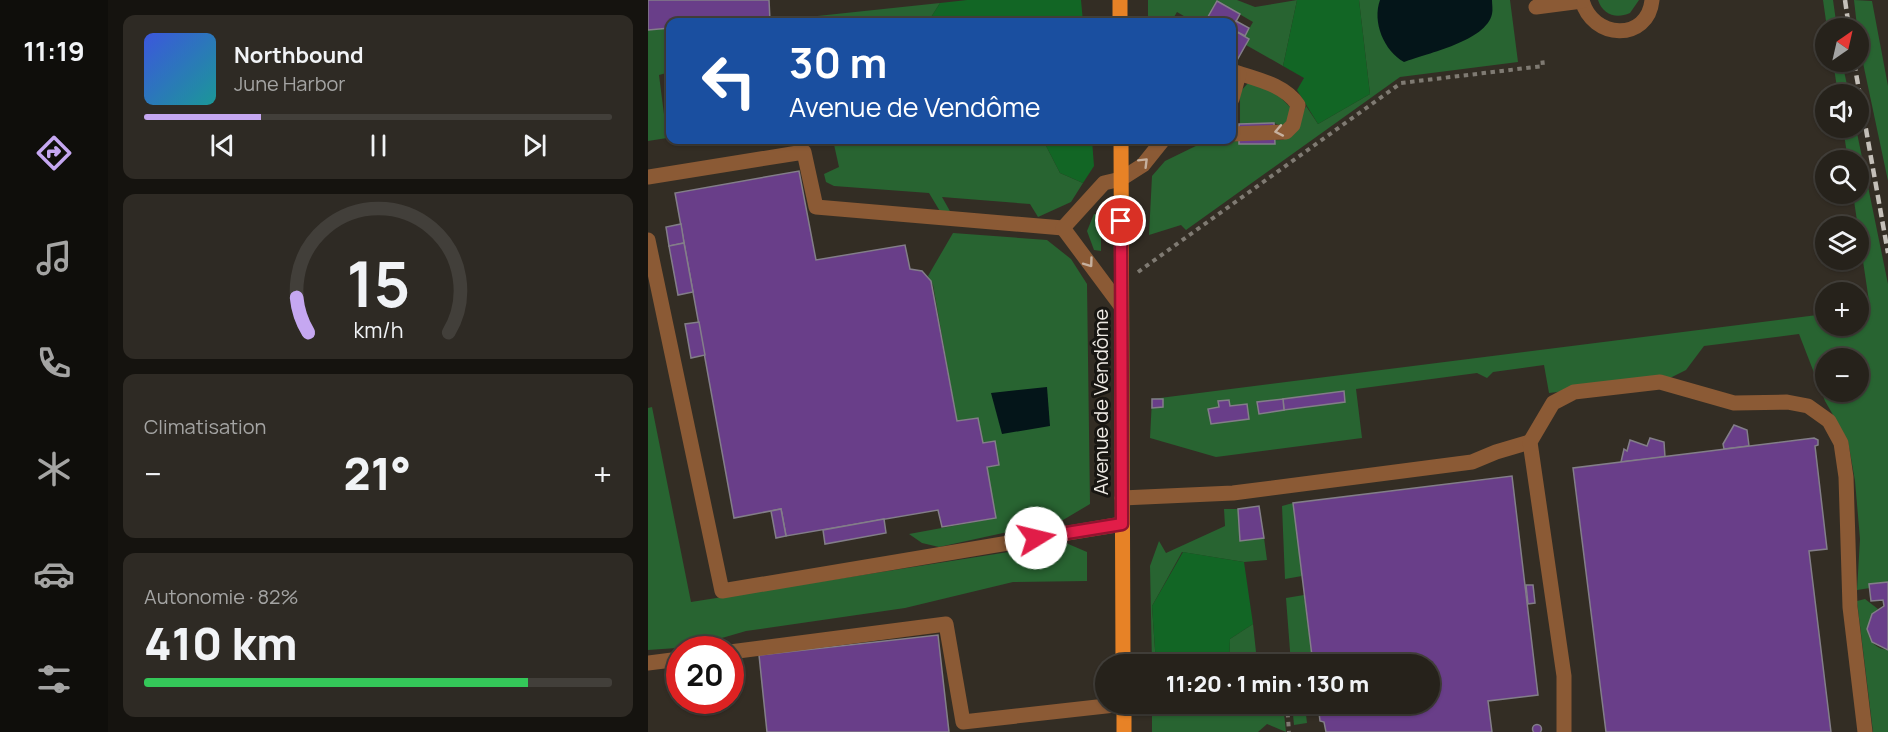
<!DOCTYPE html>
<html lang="fr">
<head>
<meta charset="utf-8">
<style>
  body { margin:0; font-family:Manrope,sans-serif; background:#2e2a24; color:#f1f3f6; height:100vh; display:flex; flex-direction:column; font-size:22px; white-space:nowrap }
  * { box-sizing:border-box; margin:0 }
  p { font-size:20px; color:#a4a4a3 }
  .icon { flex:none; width:33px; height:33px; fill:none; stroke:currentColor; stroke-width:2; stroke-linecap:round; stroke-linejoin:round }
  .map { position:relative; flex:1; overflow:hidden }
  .details { display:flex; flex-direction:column; gap:15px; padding:15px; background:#15130f; width:540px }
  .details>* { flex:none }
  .guide { position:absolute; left:18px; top:18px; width:570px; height:126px; border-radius:12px; box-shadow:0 2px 4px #0004,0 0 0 2px #423f3a; background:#1a4fa0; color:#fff; overflow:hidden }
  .needle { width:39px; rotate:34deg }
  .controls { position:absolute; left:1167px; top:18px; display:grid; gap:12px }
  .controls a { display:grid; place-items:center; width:54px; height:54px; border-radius:50%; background:#26221b; box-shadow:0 2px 4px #0004,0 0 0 2px #423f3a; font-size:30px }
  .speed { position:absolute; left:18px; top:636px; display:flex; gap:12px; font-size:30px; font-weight:700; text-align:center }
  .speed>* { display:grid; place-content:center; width:78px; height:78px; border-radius:50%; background:#26221b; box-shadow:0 2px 4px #0004,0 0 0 2px #423f3a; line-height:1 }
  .speed .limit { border:9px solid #d22; background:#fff; color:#111 }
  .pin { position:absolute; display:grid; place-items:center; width:51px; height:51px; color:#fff; margin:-26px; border:3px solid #fff; border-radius:50%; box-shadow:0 2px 6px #0007 }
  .me { position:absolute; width:66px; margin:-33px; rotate:81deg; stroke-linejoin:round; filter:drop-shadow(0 0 4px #0008) }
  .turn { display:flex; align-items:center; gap:21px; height:126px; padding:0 24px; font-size:27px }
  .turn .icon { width:78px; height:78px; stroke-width:2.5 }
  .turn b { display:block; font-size:42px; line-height:51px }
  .big { font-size:45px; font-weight:800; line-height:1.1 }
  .details .widget { flex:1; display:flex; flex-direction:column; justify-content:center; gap:9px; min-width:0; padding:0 21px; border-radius:12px; background:#2e2a24 }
  .details .dial { align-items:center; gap:0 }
  .dial svg { height:156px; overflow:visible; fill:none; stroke:#423f3a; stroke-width:7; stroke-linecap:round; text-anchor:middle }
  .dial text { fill:#f1f3f6; stroke:none }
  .song { display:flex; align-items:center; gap:18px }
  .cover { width:72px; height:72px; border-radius:9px; background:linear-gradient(135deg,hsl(230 70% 55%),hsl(180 70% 35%)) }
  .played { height:6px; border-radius:3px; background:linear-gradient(90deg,#c5a7f1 25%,#423f3a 25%) }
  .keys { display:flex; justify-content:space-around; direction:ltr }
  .heat { display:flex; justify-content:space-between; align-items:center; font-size:33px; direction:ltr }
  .charge { height:9px; border-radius:4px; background:linear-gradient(90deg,#34c759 82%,#423f3a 0) }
  .trip { position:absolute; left:447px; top:654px; width:345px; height:60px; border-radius:30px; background:#26221b; box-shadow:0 2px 4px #0004,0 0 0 2px #423f3a; font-weight:800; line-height:60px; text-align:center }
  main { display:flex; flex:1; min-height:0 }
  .tab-bar { display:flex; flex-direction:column; width:108px; justify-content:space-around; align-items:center; background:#0f0e0b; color:#a4a4a3 }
  .tab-bar .icon { width:42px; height:42px }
  .tab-bar .on { color:#c5a7f1 }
  .tab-bar b { font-size:27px; color:#f1f3f6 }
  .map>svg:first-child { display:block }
  .green { fill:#286431; fill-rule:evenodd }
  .forest { fill:#126625 }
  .water { fill:#041519 }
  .building { fill:#693e89; stroke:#837e89; stroke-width:1.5 }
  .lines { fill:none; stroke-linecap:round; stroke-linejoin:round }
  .path { stroke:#7f7a72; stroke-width:4; stroke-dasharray:4.5 4.5; stroke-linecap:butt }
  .minor { stroke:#8b5a35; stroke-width:15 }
  .major { stroke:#e78226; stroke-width:15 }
  .rail { stroke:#c5c0b9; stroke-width:4.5; stroke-dasharray:9 4.5; stroke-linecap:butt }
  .oneway { stroke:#c6b09e }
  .route-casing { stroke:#92132f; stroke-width:15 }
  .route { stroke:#e11d48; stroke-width:10 }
  .labels { text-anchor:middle; stroke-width:6; stroke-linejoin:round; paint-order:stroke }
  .street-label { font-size:20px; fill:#eeeae4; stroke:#181612 }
</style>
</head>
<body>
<main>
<nav class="tab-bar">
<b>11:19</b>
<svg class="icon on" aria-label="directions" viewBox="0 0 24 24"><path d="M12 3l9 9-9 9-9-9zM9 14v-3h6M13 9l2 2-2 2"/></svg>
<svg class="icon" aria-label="music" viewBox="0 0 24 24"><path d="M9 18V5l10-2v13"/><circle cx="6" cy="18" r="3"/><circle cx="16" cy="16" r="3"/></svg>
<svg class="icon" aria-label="phone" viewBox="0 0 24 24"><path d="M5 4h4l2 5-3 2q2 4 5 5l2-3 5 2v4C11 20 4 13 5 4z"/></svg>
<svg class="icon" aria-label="climate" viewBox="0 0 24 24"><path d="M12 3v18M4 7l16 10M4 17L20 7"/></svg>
<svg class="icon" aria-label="car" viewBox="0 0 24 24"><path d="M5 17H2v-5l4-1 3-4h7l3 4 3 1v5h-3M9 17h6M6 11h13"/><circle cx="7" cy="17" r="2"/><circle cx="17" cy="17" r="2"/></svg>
<svg class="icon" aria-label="filters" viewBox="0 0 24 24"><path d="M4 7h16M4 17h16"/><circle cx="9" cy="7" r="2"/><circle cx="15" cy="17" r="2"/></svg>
</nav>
<section class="details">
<div class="widget">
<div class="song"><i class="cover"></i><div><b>Northbound</b><p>June Harbor</p></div></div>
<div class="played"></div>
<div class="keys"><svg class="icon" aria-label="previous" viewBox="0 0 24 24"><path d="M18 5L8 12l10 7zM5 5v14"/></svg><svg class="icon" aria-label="pause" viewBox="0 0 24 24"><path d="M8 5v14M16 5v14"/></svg><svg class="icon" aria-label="next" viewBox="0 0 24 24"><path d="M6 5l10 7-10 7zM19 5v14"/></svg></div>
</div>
<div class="widget dial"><svg viewBox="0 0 100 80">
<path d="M14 69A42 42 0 1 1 86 69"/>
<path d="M14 69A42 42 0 0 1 8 51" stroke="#c5a7f1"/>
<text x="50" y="56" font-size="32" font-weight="700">15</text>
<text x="50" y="72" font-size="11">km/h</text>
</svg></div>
<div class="widget"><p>Climatisation</p>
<div class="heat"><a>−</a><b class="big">21°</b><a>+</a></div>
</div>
<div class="widget"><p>Autonomie · 82%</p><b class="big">410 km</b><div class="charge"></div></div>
</section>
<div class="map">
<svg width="1240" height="732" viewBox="0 0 1240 732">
  <rect width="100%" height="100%" fill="#332d24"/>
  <g class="green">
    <path d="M500 0H589L607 7 649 0 635 66 598 45 601 39 597 36 605 22 569 1 557 22H546L529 12 523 22H510L500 16Z"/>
    <path d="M711 0H862L870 62 752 77 538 230 533 225 501 235 504 176 517 161 556 142 635 140 647 131 658 106 670 124 722 94Z"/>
    <path d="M950 0H991L982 13C968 19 955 15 950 0Z"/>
    <path d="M1175 0H1185L1189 28H1179Z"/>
    <path d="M1206 0 1224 1 1240 86V181L1211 44Z"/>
    <path d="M292 3 280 22H107L122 21Z"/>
    <path d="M22 28V72L11 75 19 138 0 141V30Z"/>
    <path d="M1185 62H1194L1201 94H1190Z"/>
    <path d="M601 82 626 91 644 109 636 127 626 123 592 126V92Z"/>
    <path d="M1195 128H1208L1240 284V582L1221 584 1222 588 1209 590 1212 539 1207 481 1200 441 1177 401 1151 334 1056 346 1038 370 1020 379 901 393 896 365 845 372 839 378 829 373 708 389 714 438 568 457 502 438 504 399 1177 314 1178 326H1210L1211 309 1222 308 1205 194H1210V160H1200ZM1178 358H1210V392H1178Z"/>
    <path d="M185 140H395L412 173 435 183 423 202 390 217 382 204 294 197 303 213H293L281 193 186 186 178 182 176 174 191 167Z"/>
    <path d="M446 214 453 215V251L446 250 439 231Z"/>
    <path d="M305 233 399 240 423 259 439 284 442 504 415 520 291 547 274 543 261 534 348 518 339 467 347 441 335 443 330 418 309 421 285 285 280 276Z"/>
    <path d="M4 407 43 602 418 543 439 552V581L365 582 257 608 98 631 43 647 0 650V408Z"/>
    <path d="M645 503 654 576 637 579 634 506Z"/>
    <path d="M576 509H590L592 541 616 538 619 560 596 562 534 552 504 606 508 664H504L502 566 511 541 518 553 577 526Z"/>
    <path d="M656 595 665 664H643L638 598Z"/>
    <path d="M1217 599 1230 609C1214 622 1217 648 1240 650V732H1225L1209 601Z"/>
    <path d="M605 624 608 652 624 664H581L582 639Z"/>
    <path d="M504 704H565L578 708 579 704H635L638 732 619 724 610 732H504Z"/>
    <path d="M644 704H670L657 706 659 723 646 725Z"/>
  </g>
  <g class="forest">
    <path d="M319 0H433L435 22H280L292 3Z"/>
    <path d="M649 0H711L722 94 670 124 649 90 656 78 635 66Z"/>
    <path d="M395 140H444L446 166 435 183 412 173Z"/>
    <path d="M535 552 596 562 605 624 582 639 581 664H508L504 606Z"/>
  </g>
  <g class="water">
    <path d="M732 0H844C844 4 845 10 844 14 838 41 780 53 756 62 736 51 724 22 732 0Z"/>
    <path d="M399 387 402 426 354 434 343 393Z"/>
  </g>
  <g class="building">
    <path d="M0 0H121L122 21 22 22V28L0 30Z"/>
    <path d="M569 1 592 14 584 29 601 39 588 62 584 60V22H557Z"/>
    <path d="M588 21 601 28 597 36 584 29Z"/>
    <path d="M626 123 627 144H591V124Z"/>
    <path d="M151 171 168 260 257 245 262 269 274 271 283 281 309 421 330 418 335 443 347 441 351 465 339 467 348 518 294 527 290 510 138 536 133 509 86 518 27 193Z"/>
    <path d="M33 224 36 243 21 246 18 227Z"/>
    <path d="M36 243 45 292 30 295 21 246Z"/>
    <path d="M51 322 57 355 43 358 37 324Z"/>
    <path d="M696 391 697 402 636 410 635 399Z"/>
    <path d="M504 399H515V407L504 408Z"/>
    <path d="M635 399 636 410 611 414 609 402Z"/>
    <path d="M581 400 582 406 599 404 601 419 563 424 560 409 571 407 570 401Z"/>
    <path d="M1086 425 1099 430 1101 446 1076 449 1075 444Z"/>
    <path d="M1002 438 1016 442 1017 457 973 462 976 449 979 451 982 440 999 446Z"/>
    <path d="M1166 438 1170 440V445L1167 446 1179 549 1161 551 1183 732H958L925 468Z"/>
    <path d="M864 476 890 695 840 701 844 732H678L676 722 672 721 670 704H782V664H665L645 503Z"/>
    <path d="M611 506 616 538 592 541 590 509Z"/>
    <path d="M133 509 138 536 128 538 123 511Z"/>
    <path d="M236 519 238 533 177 544 175 530Z"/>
    <path d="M1240 582V650L1224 642 1219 629 1224 614 1236 606 1235 600 1223 601 1221 584Z"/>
    <path d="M878 585H885L887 603 880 604Z"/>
    <path d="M290 635 301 732H119L111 655Z"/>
    <circle cx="889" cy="729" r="4.5"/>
  </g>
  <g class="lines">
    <g class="path">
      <path d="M490 272 753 83 895 66 894 57"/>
      <path d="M639 704 641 732"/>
    </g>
    <g class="minor">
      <path d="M934 0C944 40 1000 42 1004 0"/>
      <path d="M888 7 934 1"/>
      <path d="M584 71C607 79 636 84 650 105L645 125 638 132 584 134"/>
      <path d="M584 99 591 74"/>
      <path d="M0 177 156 152 168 207 415 228"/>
      <path d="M0 240 74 591 474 524"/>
      <path d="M473 306 415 228 456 183 473 179 495 165 515 140"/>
      <path d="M474 498 585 493 824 462 848 452 882 442"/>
      <path d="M82 652 298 624 315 722 476 704"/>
      <path d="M0 663 32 659"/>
      <path d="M916 732V676L882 442 905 403 926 392 1012 382 1086 403 1139 402 1160 406 1181 421 1193 443 1198 477 1202 607 1217 732"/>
    </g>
    <g class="major">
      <path d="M472 0V22"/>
      <path d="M473 140 475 664"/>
      <path d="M476 732V704"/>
    </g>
    <g class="rail">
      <path d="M1197 0 1201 28"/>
      <path d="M1206 62 1240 253"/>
    </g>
  </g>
  <defs><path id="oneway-chevron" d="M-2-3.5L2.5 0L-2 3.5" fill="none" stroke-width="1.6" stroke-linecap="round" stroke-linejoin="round" transform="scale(1.5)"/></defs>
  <g class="oneway">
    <use href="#oneway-chevron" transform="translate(631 131) rotate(169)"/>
    <use href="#oneway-chevron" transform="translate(496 162) rotate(-45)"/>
    <use href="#oneway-chevron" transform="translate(441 263) rotate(54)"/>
  </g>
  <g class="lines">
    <defs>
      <path id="route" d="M388 538 474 524 473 221"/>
    </defs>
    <use href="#route" class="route-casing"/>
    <use href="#route" class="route"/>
  </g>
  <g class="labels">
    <g class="street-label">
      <text transform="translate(453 402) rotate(-90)" y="7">Avenue de Vendôme</text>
    </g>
  </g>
</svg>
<div class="controls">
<a><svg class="needle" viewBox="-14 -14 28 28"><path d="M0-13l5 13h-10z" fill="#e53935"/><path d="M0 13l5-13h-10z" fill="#a4a4a3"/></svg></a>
<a><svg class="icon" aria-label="sound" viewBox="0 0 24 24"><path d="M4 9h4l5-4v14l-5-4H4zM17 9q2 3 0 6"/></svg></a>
<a><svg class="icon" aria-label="search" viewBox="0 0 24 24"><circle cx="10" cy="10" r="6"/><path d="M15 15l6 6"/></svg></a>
<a><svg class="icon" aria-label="layers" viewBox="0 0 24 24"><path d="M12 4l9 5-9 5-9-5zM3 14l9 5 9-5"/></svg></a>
<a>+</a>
<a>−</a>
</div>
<div class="speed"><div class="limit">20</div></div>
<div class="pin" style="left:473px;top:221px;background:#d93025"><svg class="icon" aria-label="arrive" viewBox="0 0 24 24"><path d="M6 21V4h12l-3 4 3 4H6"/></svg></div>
<svg class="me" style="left:388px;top:538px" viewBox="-20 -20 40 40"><circle r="19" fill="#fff"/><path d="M0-13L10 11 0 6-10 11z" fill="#e11d48"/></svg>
<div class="trip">11:20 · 1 min · 130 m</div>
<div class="guide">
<div class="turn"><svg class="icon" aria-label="left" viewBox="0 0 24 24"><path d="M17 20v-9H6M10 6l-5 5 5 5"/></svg><div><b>30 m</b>Avenue de Vendôme</div></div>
</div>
</div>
</main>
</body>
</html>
